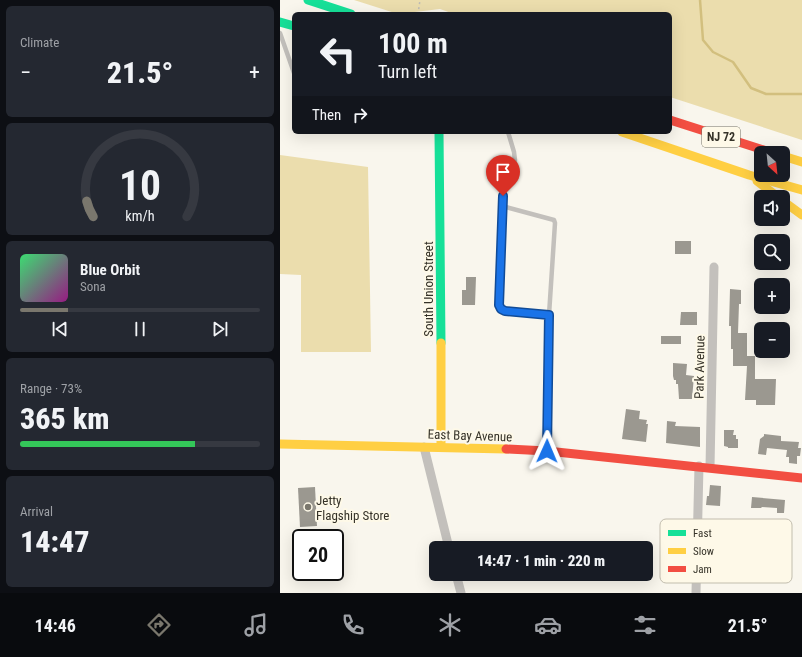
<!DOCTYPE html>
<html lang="en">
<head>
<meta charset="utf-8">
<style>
  body { margin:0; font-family:"Roboto Condensed",sans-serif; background:#242831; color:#f1f3f6; height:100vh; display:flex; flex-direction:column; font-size:15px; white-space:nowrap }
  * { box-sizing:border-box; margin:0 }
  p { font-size:13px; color:#9ea1a6 }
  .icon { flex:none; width:22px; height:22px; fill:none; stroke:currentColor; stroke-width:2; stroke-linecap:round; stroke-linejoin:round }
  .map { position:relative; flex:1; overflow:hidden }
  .drawer { display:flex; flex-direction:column; gap:6px; padding:6px; background:#0d0f14; width:280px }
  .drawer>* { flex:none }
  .guide { position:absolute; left:12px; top:12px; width:380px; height:122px; border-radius:6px; box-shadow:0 4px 16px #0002; background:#171b24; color:#f1f3f6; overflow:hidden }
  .needle { width:26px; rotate:153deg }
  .tools { position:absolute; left:474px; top:146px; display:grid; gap:8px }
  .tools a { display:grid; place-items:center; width:36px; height:36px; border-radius:6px; background:#171b24; box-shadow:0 4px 16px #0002; font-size:20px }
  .speed { position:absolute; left:12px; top:529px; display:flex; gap:8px; font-size:20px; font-weight:700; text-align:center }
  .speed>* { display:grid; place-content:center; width:52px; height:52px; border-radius:50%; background:#171b24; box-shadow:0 4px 16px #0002; line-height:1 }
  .speed .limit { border:2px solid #111; border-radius:6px; background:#fff; color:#111 }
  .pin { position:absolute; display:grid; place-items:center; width:34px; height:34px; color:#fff; margin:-41px -17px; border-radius:50% 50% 50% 0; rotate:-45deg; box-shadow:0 0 4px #0007 }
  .pin .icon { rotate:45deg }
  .me { position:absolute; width:44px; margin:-22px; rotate:1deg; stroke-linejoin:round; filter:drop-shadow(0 0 3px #0008) }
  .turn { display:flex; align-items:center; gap:14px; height:84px; padding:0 20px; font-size:18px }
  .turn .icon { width:52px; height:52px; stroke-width:2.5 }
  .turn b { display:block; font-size:28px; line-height:34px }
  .then { display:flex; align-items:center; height:38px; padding:0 20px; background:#0003; gap:8px; font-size:15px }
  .big { font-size:30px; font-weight:800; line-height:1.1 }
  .drawer .card { flex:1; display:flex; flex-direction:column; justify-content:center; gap:6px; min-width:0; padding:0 14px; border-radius:6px; background:#242831 }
  .drawer .dial { align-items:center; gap:0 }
  .dial svg { height:104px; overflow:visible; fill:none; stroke:#363941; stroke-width:7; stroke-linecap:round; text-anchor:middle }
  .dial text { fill:#f1f3f6; stroke:none }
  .song { display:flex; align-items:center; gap:12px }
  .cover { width:48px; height:48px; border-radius:6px; background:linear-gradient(135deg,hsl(140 70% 55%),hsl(310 70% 35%)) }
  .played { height:4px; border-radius:2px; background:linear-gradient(90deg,#7a776d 20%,#363941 20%) }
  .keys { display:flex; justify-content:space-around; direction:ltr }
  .heat { display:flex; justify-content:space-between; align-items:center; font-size:22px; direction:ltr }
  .charge { height:6px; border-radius:3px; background:linear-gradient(90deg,#34c759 73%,#363941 0) }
  .trip { position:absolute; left:149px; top:541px; width:224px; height:40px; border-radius:6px; background:#171b24; box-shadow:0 4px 16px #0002; font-weight:800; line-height:40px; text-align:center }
  .dock { display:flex; height:64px; justify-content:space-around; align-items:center; background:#090b0e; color:#9ea1a6 }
  .dock .icon { width:28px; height:28px }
  .dock .current { color:#7a776d }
  .dock b { font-size:18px; color:#f1f3f6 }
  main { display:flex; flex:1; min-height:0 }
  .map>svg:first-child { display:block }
  .green { fill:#ebddad }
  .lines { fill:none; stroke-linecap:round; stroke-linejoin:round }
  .stream { stroke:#d2bf7e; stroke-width:2.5 }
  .building { fill:#9b9890 }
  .path { stroke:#bdbbb6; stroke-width:1.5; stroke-dasharray:2 3; stroke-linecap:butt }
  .lane { stroke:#c3c0bc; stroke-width:4.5 }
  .street { stroke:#c3c0bc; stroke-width:9 }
  .fast { stroke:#16e098; stroke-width:9 }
  .slow { stroke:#ffcf43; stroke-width:9 }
  .jam { stroke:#f24e42; stroke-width:9 }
  .route-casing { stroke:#114b97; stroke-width:10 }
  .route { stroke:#1a73e8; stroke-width:7 }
  .poi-dot { fill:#7a776d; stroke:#fef9e8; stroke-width:1.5 }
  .labels { text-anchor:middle; stroke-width:4; stroke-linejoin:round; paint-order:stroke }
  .shield { fill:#fef9e8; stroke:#716e62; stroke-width:1 }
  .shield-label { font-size:12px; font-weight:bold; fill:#353228 }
  .street-label { font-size:13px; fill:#353228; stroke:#fef9e8 }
  .poi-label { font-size:13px; fill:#353228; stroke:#fef9e8; text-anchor:start }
  .key { fill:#fef9e8; stroke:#c2bdae; stroke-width:1 }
  .key-label { font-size:11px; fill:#353228 }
</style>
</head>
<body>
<main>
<section class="drawer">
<div class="card"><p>Climate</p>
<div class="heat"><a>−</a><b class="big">21.5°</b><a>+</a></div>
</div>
<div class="card dial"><svg viewBox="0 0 100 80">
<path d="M14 69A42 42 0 1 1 86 69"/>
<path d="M14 69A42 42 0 0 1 9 57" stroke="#7a776d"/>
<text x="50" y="56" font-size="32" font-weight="700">10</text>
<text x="50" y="72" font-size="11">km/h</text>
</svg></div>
<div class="card">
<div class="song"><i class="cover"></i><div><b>Blue Orbit</b><p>Sona</p></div></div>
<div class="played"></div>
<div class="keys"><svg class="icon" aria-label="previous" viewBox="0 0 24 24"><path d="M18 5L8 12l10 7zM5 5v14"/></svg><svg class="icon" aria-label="pause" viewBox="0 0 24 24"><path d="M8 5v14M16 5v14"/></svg><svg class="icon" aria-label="next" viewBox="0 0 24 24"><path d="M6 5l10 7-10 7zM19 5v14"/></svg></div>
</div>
<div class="card"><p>Range · 73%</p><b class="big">365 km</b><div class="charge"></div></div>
<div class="card"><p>Arrival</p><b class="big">14:47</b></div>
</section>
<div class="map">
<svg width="522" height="593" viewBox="0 0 522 593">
  <rect width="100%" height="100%" fill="#f9f6ed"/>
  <g class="green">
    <path d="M74 0H522V140L390 97V14H174L160 9 118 14Z"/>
    <path d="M0 155 88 167 91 352H21V275L0 274Z"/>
  </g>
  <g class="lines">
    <path class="stream" d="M420 0 423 40 433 52 453 62 471 88 486 94H522"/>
  </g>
  <g class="building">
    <rect x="395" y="241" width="16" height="13"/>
    <path d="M186 277H196L195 305H182V290H186Z"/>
    <path d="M450 289 461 290V304H459L458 333H467V356H475V379H496L495 405H476V400H465L467 366H453V349H451V326H449Z"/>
    <path d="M401 312H417V325H400Z"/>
    <rect x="381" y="336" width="20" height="8"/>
    <path d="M393 363 407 364 406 375 414 376 412 399H399L398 384H396V380H394L393 376Z"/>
    <path d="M346 409 360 411 359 419 367 420 366 424H368L366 442 342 439Z"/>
    <path d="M387 421 396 422 395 426 420 427V447L386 443Z"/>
    <path d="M444 430H454L453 435H456V439H458V448H448V447L444 446Z"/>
    <path d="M484 434 501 436V441L519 442 518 448H521L520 456H517V464L509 463V457H506L507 450 487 448 486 455 478 454 480 439 484 436Z"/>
    <path d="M430 485 441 486 440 506 426 505 427 496H429Z"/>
    <path d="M35 487 37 526 20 527 18 488Z"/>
    <path d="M472 497 505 500 504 513H497V508L482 507 481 508H471Z"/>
  </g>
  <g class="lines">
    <path class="path" d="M138 14 140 0"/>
    <g class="lane">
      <path d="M0 33 14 73"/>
      <path d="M228 132 234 152 235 160 223 196 219 305 221 309 225 311 269 315 267 450"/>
      <path d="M222 206 274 220 275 223 269 315"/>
    </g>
    <g class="street">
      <path d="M144 447 169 548"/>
      <path d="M430 467 434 267"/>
      <path d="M176 574 181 593"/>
      <path d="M416 593 419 466"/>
    </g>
    <g class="fast">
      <path d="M28 0 71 14"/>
      <path d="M0 22 14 26"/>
      <path d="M159 132 161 343"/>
    </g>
    <g class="slow">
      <path d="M342 132 469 175 522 190"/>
      <path d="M503 156 522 162"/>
      <path d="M477 181 498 197"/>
      <path d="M503 201 522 215"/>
      <path d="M161 343V447"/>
      <path d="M0 444 226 449"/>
    </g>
    <g class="jam">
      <path d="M390 120 493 153"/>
      <path d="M226 449 267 451 522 478"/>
    </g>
  </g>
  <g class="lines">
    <defs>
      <path id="route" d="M223 196 219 305 221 309 225 311 269 315 267 451"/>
    </defs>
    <use href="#route" class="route-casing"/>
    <use href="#route" class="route"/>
  </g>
  <circle class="poi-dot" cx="28" cy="507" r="4"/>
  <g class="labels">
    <rect class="shield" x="422" y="127" width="38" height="20" rx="3"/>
    <g class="shield-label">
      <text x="441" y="141">NJ 72</text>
    </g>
    <g class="street-label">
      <text transform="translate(148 289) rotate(-90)" y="5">South Union Street</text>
      <text transform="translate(419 367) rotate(-89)" y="5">Park Avenue</text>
      <text transform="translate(190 435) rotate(2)" y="5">East Bay Avenue</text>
    </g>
    <g class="poi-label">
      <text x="36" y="505">Jetty<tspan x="36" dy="15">Flagship Store</tspan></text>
    </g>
  </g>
  <rect x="380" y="519" width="132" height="64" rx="6" class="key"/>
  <rect x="388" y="530" width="18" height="6" fill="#16e098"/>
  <rect x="388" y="548" width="18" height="6" fill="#ffcf43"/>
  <rect x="388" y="566" width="18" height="6" fill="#f24e42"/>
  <g class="key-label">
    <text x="413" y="537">Fast</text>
    <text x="413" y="555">Slow</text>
    <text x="413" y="573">Jam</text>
  </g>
</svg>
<div class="tools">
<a><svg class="needle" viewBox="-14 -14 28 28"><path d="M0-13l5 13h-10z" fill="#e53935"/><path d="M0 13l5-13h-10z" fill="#9ea1a6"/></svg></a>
<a><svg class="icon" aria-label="sound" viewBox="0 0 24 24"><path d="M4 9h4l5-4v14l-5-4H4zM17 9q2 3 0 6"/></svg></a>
<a><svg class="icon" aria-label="search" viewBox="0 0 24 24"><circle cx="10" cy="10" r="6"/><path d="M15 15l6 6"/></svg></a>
<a>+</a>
<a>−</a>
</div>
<div class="speed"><div class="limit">20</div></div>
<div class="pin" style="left:223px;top:196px;background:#d93025"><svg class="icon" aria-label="arrive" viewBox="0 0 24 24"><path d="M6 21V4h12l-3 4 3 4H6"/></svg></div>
<svg class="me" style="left:267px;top:451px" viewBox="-20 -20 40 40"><path d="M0-17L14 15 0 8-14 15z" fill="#1a73e8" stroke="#fff" stroke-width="4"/></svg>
<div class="trip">14:47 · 1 min · 220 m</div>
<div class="guide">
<div class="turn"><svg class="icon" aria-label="left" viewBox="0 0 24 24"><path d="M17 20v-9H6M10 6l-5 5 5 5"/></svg><div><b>100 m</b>Turn left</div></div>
<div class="then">Then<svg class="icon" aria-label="right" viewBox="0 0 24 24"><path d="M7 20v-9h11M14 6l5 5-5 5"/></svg></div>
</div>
</div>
</main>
<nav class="dock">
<b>14:46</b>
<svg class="icon current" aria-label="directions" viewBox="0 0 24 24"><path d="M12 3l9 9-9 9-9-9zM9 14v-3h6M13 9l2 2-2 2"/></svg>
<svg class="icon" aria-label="music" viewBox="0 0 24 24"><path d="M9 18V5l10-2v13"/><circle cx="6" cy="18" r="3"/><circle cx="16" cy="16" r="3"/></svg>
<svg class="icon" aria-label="phone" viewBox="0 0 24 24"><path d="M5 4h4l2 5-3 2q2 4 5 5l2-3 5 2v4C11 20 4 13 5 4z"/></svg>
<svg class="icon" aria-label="climate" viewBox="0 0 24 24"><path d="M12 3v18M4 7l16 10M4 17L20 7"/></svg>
<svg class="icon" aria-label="car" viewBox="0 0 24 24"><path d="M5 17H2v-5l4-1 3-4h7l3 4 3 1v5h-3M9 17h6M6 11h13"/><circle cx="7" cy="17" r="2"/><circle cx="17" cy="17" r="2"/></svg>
<svg class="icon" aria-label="filters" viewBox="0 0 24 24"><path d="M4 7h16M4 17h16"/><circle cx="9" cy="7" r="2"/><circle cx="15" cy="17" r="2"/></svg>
<b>21.5°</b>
</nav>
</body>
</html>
